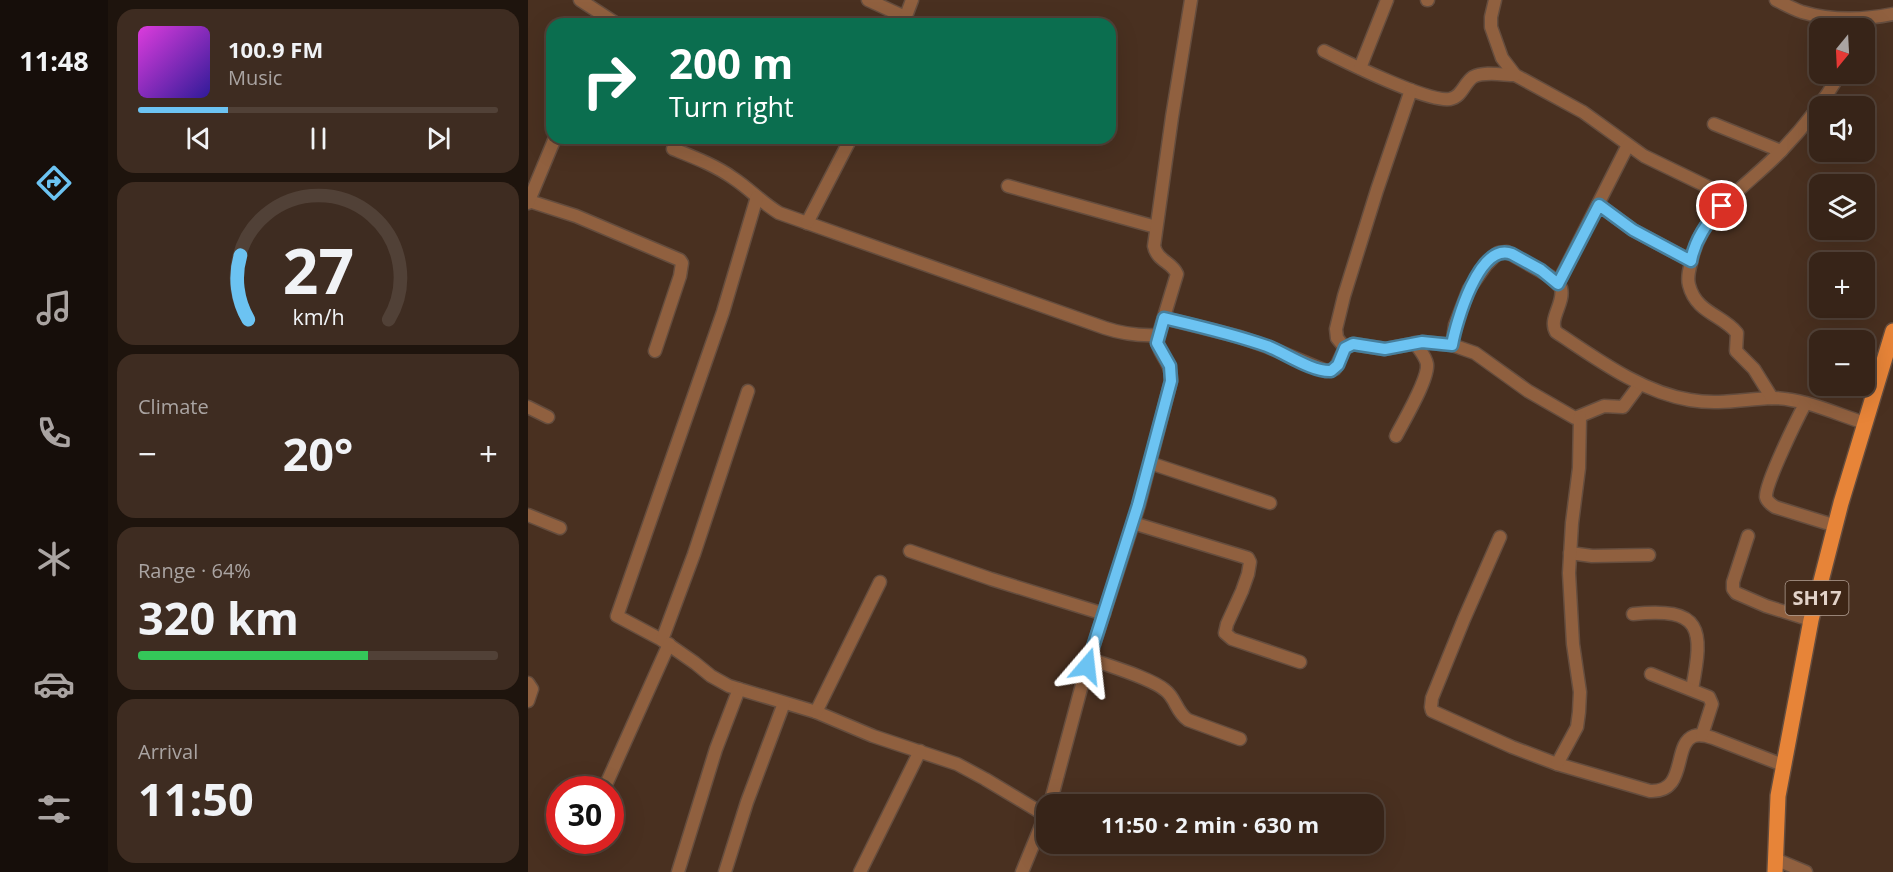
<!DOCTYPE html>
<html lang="en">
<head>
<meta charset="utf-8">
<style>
  body { margin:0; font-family:"Open Sans",sans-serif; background:#3e2c21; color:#f1f3f6; height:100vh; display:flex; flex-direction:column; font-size:22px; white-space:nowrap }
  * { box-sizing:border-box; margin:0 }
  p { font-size:20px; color:#aaa4a2 }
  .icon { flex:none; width:33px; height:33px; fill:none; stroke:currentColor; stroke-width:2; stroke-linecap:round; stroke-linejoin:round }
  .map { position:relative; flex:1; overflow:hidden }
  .panel { display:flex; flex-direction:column; gap:9px; padding:9px; background:#1e140d; width:420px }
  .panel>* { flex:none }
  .banner { position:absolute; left:18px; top:18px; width:570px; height:126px; border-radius:18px; box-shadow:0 6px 24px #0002,0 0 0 2px #514137; background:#0b6e4f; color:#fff; overflow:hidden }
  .needle { width:39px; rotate:198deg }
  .tools { position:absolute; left:1281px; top:18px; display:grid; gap:12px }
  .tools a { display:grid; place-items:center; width:66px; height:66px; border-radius:12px; background:#372418; box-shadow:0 6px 24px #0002,0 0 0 2px #514137; font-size:30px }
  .speed { position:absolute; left:18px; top:776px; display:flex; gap:12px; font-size:30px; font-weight:700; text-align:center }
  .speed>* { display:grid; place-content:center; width:78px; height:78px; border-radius:50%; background:#372418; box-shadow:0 6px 24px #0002,0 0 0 2px #514137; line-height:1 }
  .speed .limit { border:9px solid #d22; background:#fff; color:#111 }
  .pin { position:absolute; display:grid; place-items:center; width:51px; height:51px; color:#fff; margin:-26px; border:3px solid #fff; border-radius:50%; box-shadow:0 2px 6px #0007 }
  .me { position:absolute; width:66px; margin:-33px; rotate:17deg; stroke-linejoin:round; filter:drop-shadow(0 0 4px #0008) }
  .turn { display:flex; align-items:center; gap:21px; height:126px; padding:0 24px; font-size:27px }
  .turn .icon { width:78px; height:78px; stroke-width:2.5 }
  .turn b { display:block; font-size:42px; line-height:51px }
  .big { font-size:45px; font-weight:700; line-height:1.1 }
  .panel .widget { flex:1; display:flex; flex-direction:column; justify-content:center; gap:9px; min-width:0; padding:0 21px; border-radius:18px; background:#3e2c21 }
  .panel .dial { align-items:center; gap:0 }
  .dial svg { height:156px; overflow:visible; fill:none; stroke:#514137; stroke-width:7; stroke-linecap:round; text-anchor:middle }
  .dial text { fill:#f1f3f6; stroke:none }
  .song { display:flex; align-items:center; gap:18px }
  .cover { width:72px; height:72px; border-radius:9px; background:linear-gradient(135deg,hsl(300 70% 55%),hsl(250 70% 35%)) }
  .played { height:6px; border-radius:3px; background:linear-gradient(90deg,#6cc3f2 25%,#514137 25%) }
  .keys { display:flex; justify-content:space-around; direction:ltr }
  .heat { display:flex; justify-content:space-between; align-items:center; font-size:33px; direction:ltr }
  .charge { height:9px; border-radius:4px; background:linear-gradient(90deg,#34c759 64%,#514137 0) }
  .trip { position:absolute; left:508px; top:794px; width:348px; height:60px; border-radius:18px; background:#372418; box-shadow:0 6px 24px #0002,0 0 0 2px #514137; font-weight:700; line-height:60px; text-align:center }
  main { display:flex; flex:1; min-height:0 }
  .tab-bar { display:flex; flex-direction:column; width:108px; justify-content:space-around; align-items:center; background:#160e0a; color:#aaa4a2 }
  .tab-bar .icon { width:42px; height:42px }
  .tab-bar .current { color:#6cc3f2 }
  .tab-bar b { font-size:27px; color:#f1f3f6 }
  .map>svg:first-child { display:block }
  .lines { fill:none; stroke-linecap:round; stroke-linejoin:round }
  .street-casing { stroke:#654d3e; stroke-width:15 }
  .primary-casing { stroke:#654d3e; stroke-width:18 }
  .street { stroke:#90603f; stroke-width:12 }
  .primary { stroke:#e78438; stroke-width:15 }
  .route-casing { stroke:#467f9d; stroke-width:15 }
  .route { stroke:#6cc3f2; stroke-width:10 }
  .labels { text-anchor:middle; stroke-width:6; stroke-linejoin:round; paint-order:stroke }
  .shield { fill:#3e2616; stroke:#b19e93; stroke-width:1.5 }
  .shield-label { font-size:20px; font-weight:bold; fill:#e2d2c8 }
</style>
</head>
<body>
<main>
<nav class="tab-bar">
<b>11:48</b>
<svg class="icon current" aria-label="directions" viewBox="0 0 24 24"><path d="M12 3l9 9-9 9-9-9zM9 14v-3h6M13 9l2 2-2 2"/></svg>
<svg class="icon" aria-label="music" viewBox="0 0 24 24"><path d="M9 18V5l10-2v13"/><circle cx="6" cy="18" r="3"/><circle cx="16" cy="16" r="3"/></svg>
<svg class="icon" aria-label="phone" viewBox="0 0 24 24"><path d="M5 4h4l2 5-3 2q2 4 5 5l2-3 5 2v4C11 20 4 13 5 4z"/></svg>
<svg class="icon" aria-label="climate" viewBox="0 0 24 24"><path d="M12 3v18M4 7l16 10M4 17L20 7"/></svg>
<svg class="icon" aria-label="car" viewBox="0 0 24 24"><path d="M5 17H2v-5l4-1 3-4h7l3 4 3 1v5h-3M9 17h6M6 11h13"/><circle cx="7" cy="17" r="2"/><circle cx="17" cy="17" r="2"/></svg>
<svg class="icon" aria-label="filters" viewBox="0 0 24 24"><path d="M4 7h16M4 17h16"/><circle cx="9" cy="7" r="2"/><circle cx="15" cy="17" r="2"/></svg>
</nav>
<section class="panel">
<div class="widget">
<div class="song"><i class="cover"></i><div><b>100.9 FM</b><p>Music</p></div></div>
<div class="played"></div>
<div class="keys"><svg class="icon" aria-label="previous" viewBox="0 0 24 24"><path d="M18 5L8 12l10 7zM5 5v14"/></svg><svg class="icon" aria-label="pause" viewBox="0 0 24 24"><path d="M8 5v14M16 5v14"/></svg><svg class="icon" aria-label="next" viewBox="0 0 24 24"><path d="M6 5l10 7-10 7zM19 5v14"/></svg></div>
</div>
<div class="widget dial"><svg viewBox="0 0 100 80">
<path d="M14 69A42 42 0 1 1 86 69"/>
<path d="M14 69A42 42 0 0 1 10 36" stroke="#6cc3f2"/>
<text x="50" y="56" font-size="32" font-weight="700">27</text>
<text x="50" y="72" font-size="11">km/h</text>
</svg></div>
<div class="widget"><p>Climate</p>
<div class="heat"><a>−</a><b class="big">20°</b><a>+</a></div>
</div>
<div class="widget"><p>Range · 64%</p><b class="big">320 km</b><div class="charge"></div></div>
<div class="widget"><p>Arrival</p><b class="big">11:50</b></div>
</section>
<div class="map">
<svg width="1365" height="872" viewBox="0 0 1365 872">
  <rect width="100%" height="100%" fill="#493020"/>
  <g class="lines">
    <defs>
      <g id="street">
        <path d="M52 0 89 24"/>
        <path d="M340 0 377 17"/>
        <path d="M899 0H900"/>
        <path d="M967 0 963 17V27L974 58 987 75 1055 112 1116 156 1203 198"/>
        <path d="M1248 0C1256 4 1265 9 1274 12 1304 21 1335 20 1365 14"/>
        <path d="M375 24 384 0"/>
        <path d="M796 51C818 62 901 103 922 99 934 97 936 83 945 77 956 71 975 75 987 75"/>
        <path d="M832 68 859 0"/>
        <path d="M1186 124 1253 151"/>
        <path d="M145 149C165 157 187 165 205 178 222 189 234 203 251 213L577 328C595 334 611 336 630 335"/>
        <path d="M480 186 628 227"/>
        <path d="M229 197 195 312 89 616 134 640 167 663 183 676 201 686 288 712 345 736 429 764 457 779 517 815"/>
        <path d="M1 201 48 216 152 260 154 263 152 276 127 351"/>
        <path d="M0 203 27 138"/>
        <path d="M1071 205 1105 230 1163 261"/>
        <path d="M279 223 323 138"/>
        <path d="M1030 283 1100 145"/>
        <path d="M636 318 712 337 740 347 798 371 807 369 817 348 825 344 857 349 894 342 924 345 947 353 1000 391 1047 418 1076 406 1095 407 1112 384"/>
        <path d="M924 345 927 325 941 289 958 265 970 253 979 252 983 254 1023 277 1033 288C1037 303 1020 319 1028 332 1069 359 1113 392 1162 400 1191 405 1216 399 1244 398 1275 398 1308 414 1337 423"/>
        <path d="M817 348 809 338 808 329 816 296 849 190 883 90"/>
        <path d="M1244 398 1226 369 1208 351 1209 333C1195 315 1168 313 1161 285 1159 278 1161 270 1163 263 1172 212 1221 185 1254 150 1276 127 1296 101 1312 74"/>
        <path d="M1277 404C1269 419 1237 484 1238 497 1239 502 1243 504 1247 507L1308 526"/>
        <path d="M0 407 20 417"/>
        <path d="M868 436C875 422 901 379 899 364 898 357 891 349 887 343"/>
        <path d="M622 463 742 503"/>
        <path d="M0 515 32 528"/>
        <path d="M605 523 720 558 722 562 720 574 714 591 699 624 697 633 704 639 772 662"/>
        <path d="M1220 536 1205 582V589L1208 593 1238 606 1283 620"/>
        <path d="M972 537 936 619 904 698 903 707 904 711 984 747 1029 764 1122 791C1160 793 1144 744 1166 736 1172 734 1179 736 1185 738L1255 765"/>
        <path d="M382 551 463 579 576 614"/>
        <path d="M1042 553 1064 556 1121 555"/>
        <path d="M1105 614C1174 607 1176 628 1164 689"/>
        <path d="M134 640 166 554 220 391"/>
        <path d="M562 659C581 666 623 678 637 690 648 698 648 712 660 720L712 739"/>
        <path d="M1123 674 1181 697 1184 704 1174 735"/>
        <path d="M0 683 4 689 0 701"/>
        <path d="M288 712 352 582"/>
        <path d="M1029 764 1049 727 1051 712 1052 692 1045 644 1041 573 1044 523 1051 468 1052 417"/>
        <path d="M76 789 141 644"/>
        <path d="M522 804 559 666 611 505 643 381C644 361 630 355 629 340L649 274C644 262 629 261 626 246L644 117 663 0"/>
        <path d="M1247 859 1278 872"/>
        <path d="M150 872 188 749 211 689"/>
        <path d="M197 872 219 802 256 703"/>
        <path d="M332 872 392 751"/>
        <path d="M494 872 519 811"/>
      </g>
      <path id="primary" d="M1247 872 1250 796 1283 620 1313 503 1365 331"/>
    </defs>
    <use href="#street" class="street-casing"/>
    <use href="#primary" class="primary-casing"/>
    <use href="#street" class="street"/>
    <use href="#primary" class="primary"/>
  </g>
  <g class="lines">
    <defs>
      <path id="route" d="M559 666 610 505 643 381 642 366 629 343 636 318C670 326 705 334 739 346 757 353 784 372 803 371L810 365 817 348 825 344 857 349 894 342 924 345C928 323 951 241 984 254L1013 270 1030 284 1071 205 1105 230 1163 261C1167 239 1179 223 1194 206"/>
    </defs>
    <use href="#route" class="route-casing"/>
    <use href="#route" class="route"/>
  </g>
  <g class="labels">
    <rect class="shield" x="1257.5" y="581" width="63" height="34" rx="4.5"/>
    <g class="shield-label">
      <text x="1289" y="605">SH17</text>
    </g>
  </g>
</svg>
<div class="tools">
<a><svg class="needle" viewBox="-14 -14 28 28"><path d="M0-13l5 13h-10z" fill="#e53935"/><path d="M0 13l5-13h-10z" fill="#aaa4a2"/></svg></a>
<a><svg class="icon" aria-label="sound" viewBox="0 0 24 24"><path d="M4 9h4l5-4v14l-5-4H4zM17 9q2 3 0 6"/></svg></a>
<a><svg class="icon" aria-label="layers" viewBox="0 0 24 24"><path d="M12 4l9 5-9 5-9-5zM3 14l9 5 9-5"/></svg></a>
<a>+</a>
<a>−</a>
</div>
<div class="speed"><div class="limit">30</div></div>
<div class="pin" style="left:1194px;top:206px;background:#d93025"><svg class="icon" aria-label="arrive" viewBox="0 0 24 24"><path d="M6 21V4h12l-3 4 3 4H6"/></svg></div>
<svg class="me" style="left:559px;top:666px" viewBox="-20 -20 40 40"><path d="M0-17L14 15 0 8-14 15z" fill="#6cc3f2" stroke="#fff" stroke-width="4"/></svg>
<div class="trip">11:50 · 2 min · 630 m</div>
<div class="banner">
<div class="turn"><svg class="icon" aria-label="right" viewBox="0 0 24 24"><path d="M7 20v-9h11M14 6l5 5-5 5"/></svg><div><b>200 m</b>Turn right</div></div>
</div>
</div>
</main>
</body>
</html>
